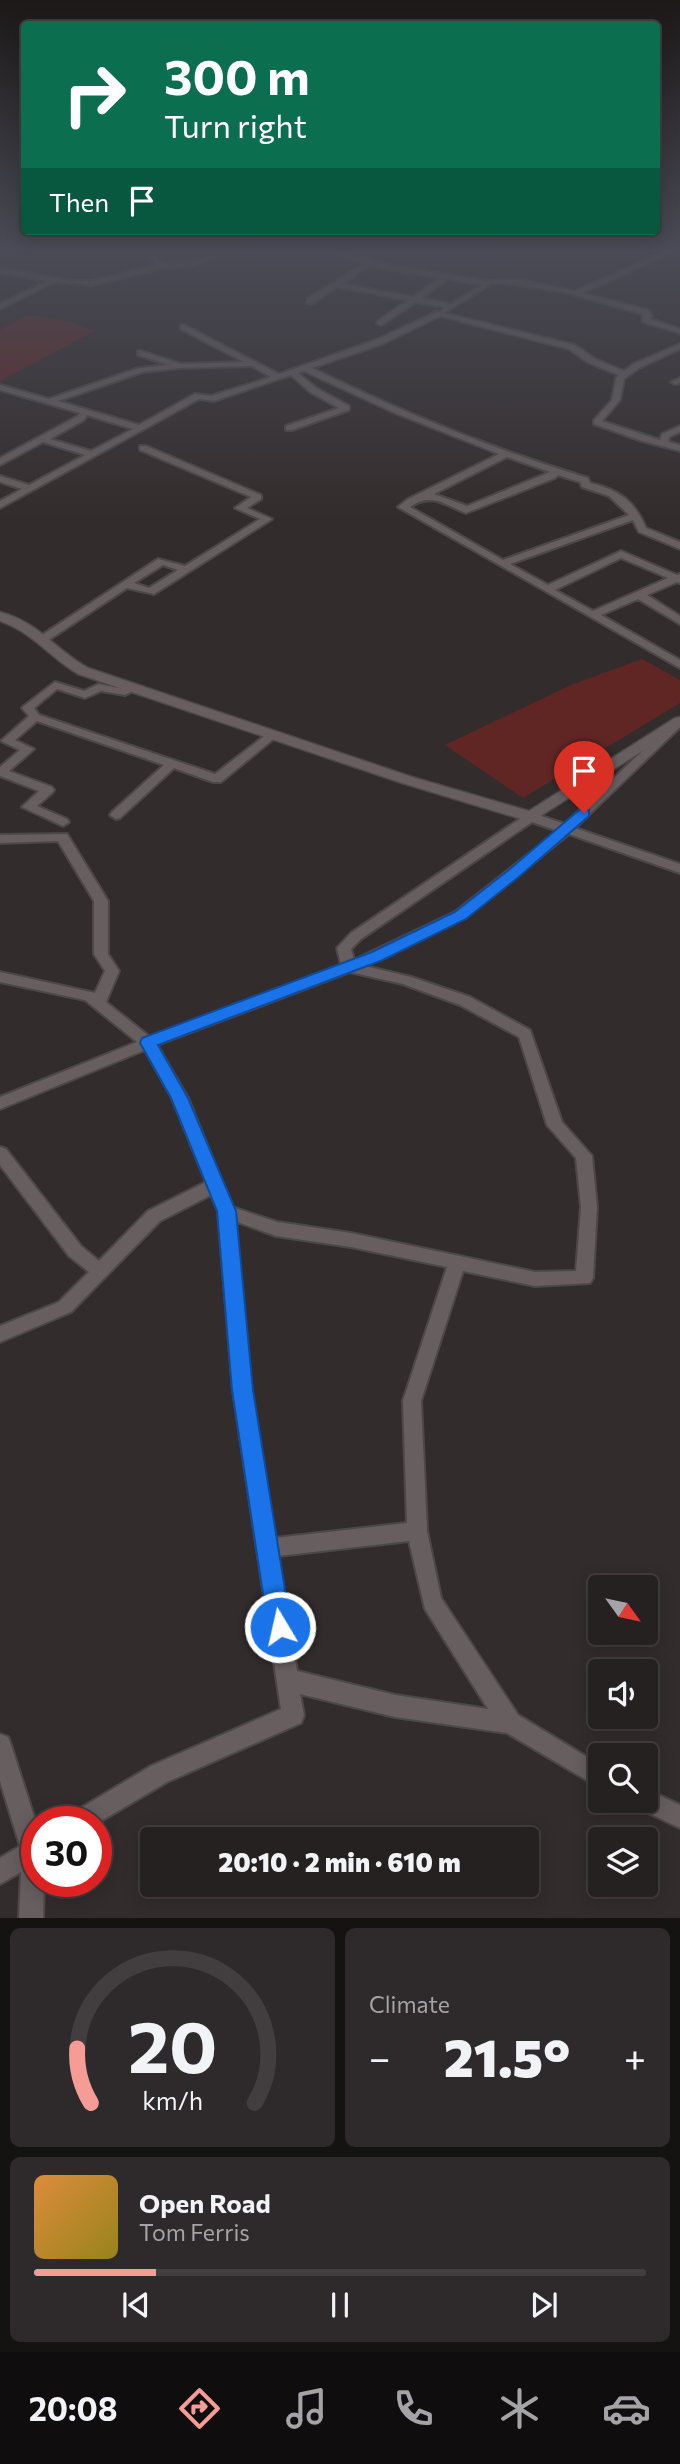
<!DOCTYPE html>
<html lang="en">
<head>
<meta charset="utf-8">
<style>
  body { margin:0; font-family:Commissioner,sans-serif; background:#2e292a; color:#f1f3f6; height:100vh; display:flex; flex-direction:column; font-size:26px; white-space:nowrap }
  * { box-sizing:border-box; margin:0 }
  p { font-size:23px; color:#a4a3a5 }
  .icon { flex:none; width:38px; height:38px; fill:none; stroke:currentColor; stroke-width:2; stroke-linecap:round; stroke-linejoin:round }
  .map { position:relative; height:1918px; overflow:hidden }
  .side { display:flex; flex-direction:column; gap:10px; padding:10px; background:#151212; flex:1 }
  .side>* { flex:none }
  .banner { position:absolute; left:21px; top:21px; width:639px; height:214px; border-radius:7px; box-shadow:0 4px 18px #0003,0 0 0 2px #423e3f; background:#0b6e4f; color:#fff; overflow:hidden }
  .needle { width:46px; rotate:123deg }
  .controls { position:absolute; left:588px; top:1575px; display:grid; gap:14px }
  .controls a { display:grid; place-items:center; width:70px; height:70px; border-radius:7px; background:#262121; box-shadow:0 4px 18px #0003,0 0 0 2px #423e3f; font-size:35px }
  .speed { position:absolute; left:21px; top:1806px; display:flex; gap:14px; font-size:35px; font-weight:700; text-align:center }
  .speed>* { display:grid; place-content:center; width:91px; height:91px; border-radius:50%; background:#262121; box-shadow:0 4px 18px #0003,0 0 0 2px #423e3f; line-height:1 }
  .speed .limit { border:10px solid #d22; background:#fff; color:#111 }
  .pin { position:absolute; display:grid; place-items:center; width:60px; height:60px; color:#fff; margin:-72px -30px; border-radius:50% 50% 50% 0; rotate:-45deg; box-shadow:0 0 7px #0007 }
  .pin .icon { rotate:45deg }
  .me { position:absolute; width:77px; margin:-38px; rotate:351deg; stroke-linejoin:round; filter:drop-shadow(0 0 5px #0008) }
  .turn { display:flex; align-items:center; gap:24px; height:147px; padding:0 28px; font-size:32px }
  .turn .icon { width:91px; height:91px; stroke-width:2.5 }
  .turn b { display:block; font-size:49px; line-height:60px }
  .then { display:flex; align-items:center; height:66px; padding:0 28px; background:#0003; gap:14px; font-size:26px }
  .big { font-size:52px; font-weight:800; line-height:1.1 }
  .side .tile { flex:1; display:flex; flex-direction:column; justify-content:center; gap:10px; min-width:0; padding:0 24px; border-radius:10px; background:#2e292a }
  .side .dial { align-items:center; gap:0 }
  .dial svg { height:182px; overflow:visible; fill:none; stroke:#423e3f; stroke-width:7; stroke-linecap:round; text-anchor:middle }
  .dial text { fill:#f1f3f6; stroke:none }
  .song { display:flex; align-items:center; gap:21px }
  .cover { width:84px; height:84px; border-radius:10px; background:linear-gradient(135deg,hsl(30 70% 55%),hsl(50 70% 35%)) }
  .played { height:7px; border-radius:4px; background:linear-gradient(90deg,#f59c96 20%,#423e3f 20%) }
  .keys { display:flex; justify-content:space-around; direction:ltr }
  .heat { display:flex; justify-content:space-between; align-items:center; font-size:38px; direction:ltr }
  .side .tiles { flex:1; display:grid; gap:10px; grid-template-columns:1fr 1fr }
  .tile:last-child { grid-column:span 2 }
  .trip { position:absolute; left:140px; top:1827px; width:399px; height:70px; border-radius:7px; background:#262121; box-shadow:0 4px 18px #0003,0 0 0 2px #423e3f; font-weight:800; line-height:70px; text-align:center }
  .menu { display:flex; height:112px; justify-content:space-around; align-items:center; background:#0f0d0d; color:#a4a3a5 }
  .menu .icon { width:49px; height:49px }
  .menu .current { color:#f59c96 }
  .menu b { font-size:32px; color:#f1f3f6 }
  .map>svg:first-child { display:block }
  .green { fill:#602624 }
  .lines { fill:none; stroke-linecap:round; stroke-linejoin:round }
  .minor-casing { stroke:#4c4847; stroke-width:4 }
  .tertiary-casing { stroke:#4c4847; stroke-width:3 }
  .minor { fill:#675f5f; fill-rule:evenodd }
  .tertiary { fill:#675f5f; fill-rule:evenodd }
  .route { fill:#1a73e8; stroke:#114b97; stroke-width:2 }
</style>
</head>
<body>
<div class="map">
<svg width="680" height="1918" viewBox="0 0 680 1918">
  <rect width="100%" height="100%" fill="#332c2c"/>
  <g class="green">
    <path d="M27 315 68 321 95 331 0 381V330Z"/>
    <path d="M642 659 680 680V703L523 798 445 745 571 685Z"/>
  </g>
  <g class="lines">
    <defs>
      <g id="minor">
        <path d="M142 251H149L165 264 190 262 227 251H238L190 266 163 268 92 285 55 282 0 309V304L47 281 0 272V268L70 281H92L158 265Z"/>
        <path d="M320 251C339 251 361 253 377 263L486 281 520 280 575 291 666 251H675L583 293 648 310 652 316 650 319 680 329V333L643 322 642 314 564 292 501 283 491 284 444 313 575 345 595 359 624 371 633 364 680 344V349L639 368 624 379 620 400 602 421 660 440 662 434 680 426V432L669 437V442L680 445V451L639 440 594 424V420L612 400 616 378 619 375 589 363 569 349 440 316 382 344 312 368C401 412 493 449 588 478L590 483C620 490 635 502 646 528L680 542V549L639 532 633 520 510 564 548 585 621 551 677 575 680 574V583L677 582 647 595 680 616V624L638 599 601 615 680 660V668L398 507 408 499 499 454 395 413 304 371 298 373 316 388 349 406V410L292 430H286V426L339 408 310 392 291 375 214 401 199 399 0 508V501L22 489 0 482V476L29 485 85 455 43 442 0 465V458L78 416 80 413 0 390V385L49 399 139 368 169 365 138 355V351H141L181 364 244 362 181 329V325H184L279 374 376 340 436 312H441L445 307 416 302 381 325 377 323 378 321 408 300 336 287 313 303H307V299L365 263ZM370 265 375 267 440 278 413 297 342 284ZM448 279 483 285 451 304 421 298ZM252 366 271 377 211 396 195 394 139 425 58 401 143 372 180 368ZM87 415 133 429 91 451 50 439 84 420ZM507 457 550 472 467 506 434 494ZM558 475 580 482 582 487 609 496 629 515 503 560 410 507C431 492 445 505 466 513L555 478ZM621 558 668 578 593 611 555 590Z"/>
        <path d="M680 378V383L675 384 671 382Z"/>
        <path d="M140 446H146L261 495V499L247 508 272 519 154 594 127 588 47 641H39V637L158 559 185 566 260 519 235 508 251 497 140 450ZM163 565 178 570 149 588 134 583Z"/>
        <path d="M55 682 84 691 99 684 129 690 131 692 125 695 101 691 85 698 57 689 34 708 39 715 215 774 267 734H275L277 736 221 782H213L174 768 120 818 116 819 110 815 112 812 164 765 37 721 15 740 34 749 9 771 52 787 54 790 52 793 37 806 67 819 69 822 63 826 22 807 39 791 0 776V767L20 750 1 741 29 716 22 708 24 706Z"/>
        <path d="M674 724 680 727 678 729 575 828 680 864V873L569 834 465 918 365 966 411 977 470 997 530 1030 562 1122 592 1156 597 1207 593 1278 590 1283 535 1286 463 1271 421 1401 427 1531 441 1598 518 1715 600 1765V1788L507 1733 395 1717 300 1694 304 1715 301 1723 167 1782 96 1824V1822H68L71 1814 151 1766 281 1709 233 1390 218 1211 211 1195 160 1221 71 1312 0 1342V1326L59 1302 89 1272 69 1256 0 1165V1147L6 1149 81 1246 99 1261 148 1211 206 1182 172 1098 145 1050 0 1109V1097L137 1042 85 1000 0 982V972L95 993 105 971 94 954V901L58 841 0 843V835L67 834 108 901V954L119 971 106 1002 150 1037 341 965 337 948 351 933 527 814H535L565 824 670 725ZM532 822 558 831 455 912 354 960 351 949 361 939ZM350 972 403 984 460 1005 519 1037 547 1125 576 1158 581 1207 576 1271 535 1272 351 1233 277 1222 232 1207 188 1098 157 1045ZM235 1221 276 1236 351 1247 447 1267 403 1401 407 1523 275 1538 251 1390ZM409 1541 425 1609 488 1709 395 1695 297 1671 278 1556Z"/>
        <path d="M0 1734 8 1737 11 1745 37 1826V1881H44L43 1918H19L21 1872 0 1884V1858L20 1846 0 1781Z"/>
        <path d="M646 1789 680 1805V1828L638 1808 635 1801H646Z"/>
      </g>
      <path id="tertiary" d="M0 612C40 623 54 649 88 668L412 777 529 811 675 718 680 717V727L531 822 402 783 78 674C48 656 35 634 0 621Z"/>
    </defs>
    <use href="#minor" class="minor-casing"/>
    <use href="#tertiary" class="tertiary-casing"/>
    <use href="#minor" class="minor"/>
    <use href="#tertiary" class="tertiary"/>
  </g>
  <linearGradient id="sky" x2="0" y2="1"><stop stop-color="#1c1818"/><stop offset="0.48" stop-color="#4a4b56"/><stop offset="1" stop-color="#4a4b56" stop-opacity="0"/></linearGradient>
  <rect width="680" height="520" fill="url(#sky)"/>
  <path class="route" d="M584 809 589 810V816L520 876 466 919 383 960 158 1045 188 1098 236 1211 253 1390 291 1627 288 1636 280 1639 271 1636 268 1627 232 1390 217 1211 171 1098 140 1043 142 1038 372 952 455 912 510 869 579 810Z"/>
</svg>
<div class="controls">
<a><svg class="needle" viewBox="-14 -14 28 28"><path d="M0-13l5 13h-10z" fill="#e53935"/><path d="M0 13l5-13h-10z" fill="#a4a3a5"/></svg></a>
<a><svg class="icon" aria-label="sound" viewBox="0 0 24 24"><path d="M4 9h4l5-4v14l-5-4H4zM17 9q2 3 0 6"/></svg></a>
<a><svg class="icon" aria-label="search" viewBox="0 0 24 24"><circle cx="10" cy="10" r="6"/><path d="M15 15l6 6"/></svg></a>
<a><svg class="icon" aria-label="layers" viewBox="0 0 24 24"><path d="M12 4l9 5-9 5-9-5zM3 14l9 5 9-5"/></svg></a>
</div>
<div class="speed"><div class="limit">30</div></div>
<div class="pin" style="left:584px;top:813px;background:#d93025"><svg class="icon" aria-label="arrive" viewBox="0 0 24 24"><path d="M6 21V4h12l-3 4 3 4H6"/></svg></div>
<svg class="me" style="left:280px;top:1627px" viewBox="-20 -20 40 40"><circle r="17" fill="#1a73e8" stroke="#fff" stroke-width="3"/><path d="M0-11L8 9 0 5-8 9z" fill="#fff"/></svg>
<div class="trip">20:10 · 2 min · 610 m</div>
<div class="banner">
<div class="turn"><svg class="icon" aria-label="right" viewBox="0 0 24 24"><path d="M7 20v-9h11M14 6l5 5-5 5"/></svg><div><b>300 m</b>Turn right</div></div>
<div class="then">Then<svg class="icon" aria-label="arrive" viewBox="0 0 24 24"><path d="M6 21V4h12l-3 4 3 4H6"/></svg></div>
</div>
</div>
<section class="side">
<div class="tiles">
<div class="tile dial"><svg viewBox="0 0 100 80">
<path d="M14 69A42 42 0 1 1 86 69"/>
<path d="M14 69A42 42 0 0 1 8 45" stroke="#f59c96"/>
<text x="50" y="56" font-size="32" font-weight="700">20</text>
<text x="50" y="72" font-size="11">km/h</text>
</svg></div>
<div class="tile"><p>Climate</p>
<div class="heat"><a>−</a><b class="big">21.5°</b><a>+</a></div>
</div>
<div class="tile">
<div class="song"><i class="cover"></i><div><b>Open Road</b><p>Tom Ferris</p></div></div>
<div class="played"></div>
<div class="keys"><svg class="icon" aria-label="previous" viewBox="0 0 24 24"><path d="M18 5L8 12l10 7zM5 5v14"/></svg><svg class="icon" aria-label="pause" viewBox="0 0 24 24"><path d="M8 5v14M16 5v14"/></svg><svg class="icon" aria-label="next" viewBox="0 0 24 24"><path d="M6 5l10 7-10 7zM19 5v14"/></svg></div>
</div>
</div>
</section>
<nav class="menu">
<b>20:08</b>
<svg class="icon current" aria-label="directions" viewBox="0 0 24 24"><path d="M12 3l9 9-9 9-9-9zM9 14v-3h6M13 9l2 2-2 2"/></svg>
<svg class="icon" aria-label="music" viewBox="0 0 24 24"><path d="M9 18V5l10-2v13"/><circle cx="6" cy="18" r="3"/><circle cx="16" cy="16" r="3"/></svg>
<svg class="icon" aria-label="phone" viewBox="0 0 24 24"><path d="M5 4h4l2 5-3 2q2 4 5 5l2-3 5 2v4C11 20 4 13 5 4z"/></svg>
<svg class="icon" aria-label="climate" viewBox="0 0 24 24"><path d="M12 3v18M4 7l16 10M4 17L20 7"/></svg>
<svg class="icon" aria-label="car" viewBox="0 0 24 24"><path d="M5 17H2v-5l4-1 3-4h7l3 4 3 1v5h-3M9 17h6M6 11h13"/><circle cx="7" cy="17" r="2"/><circle cx="17" cy="17" r="2"/></svg>
</nav>
</body>
</html>
